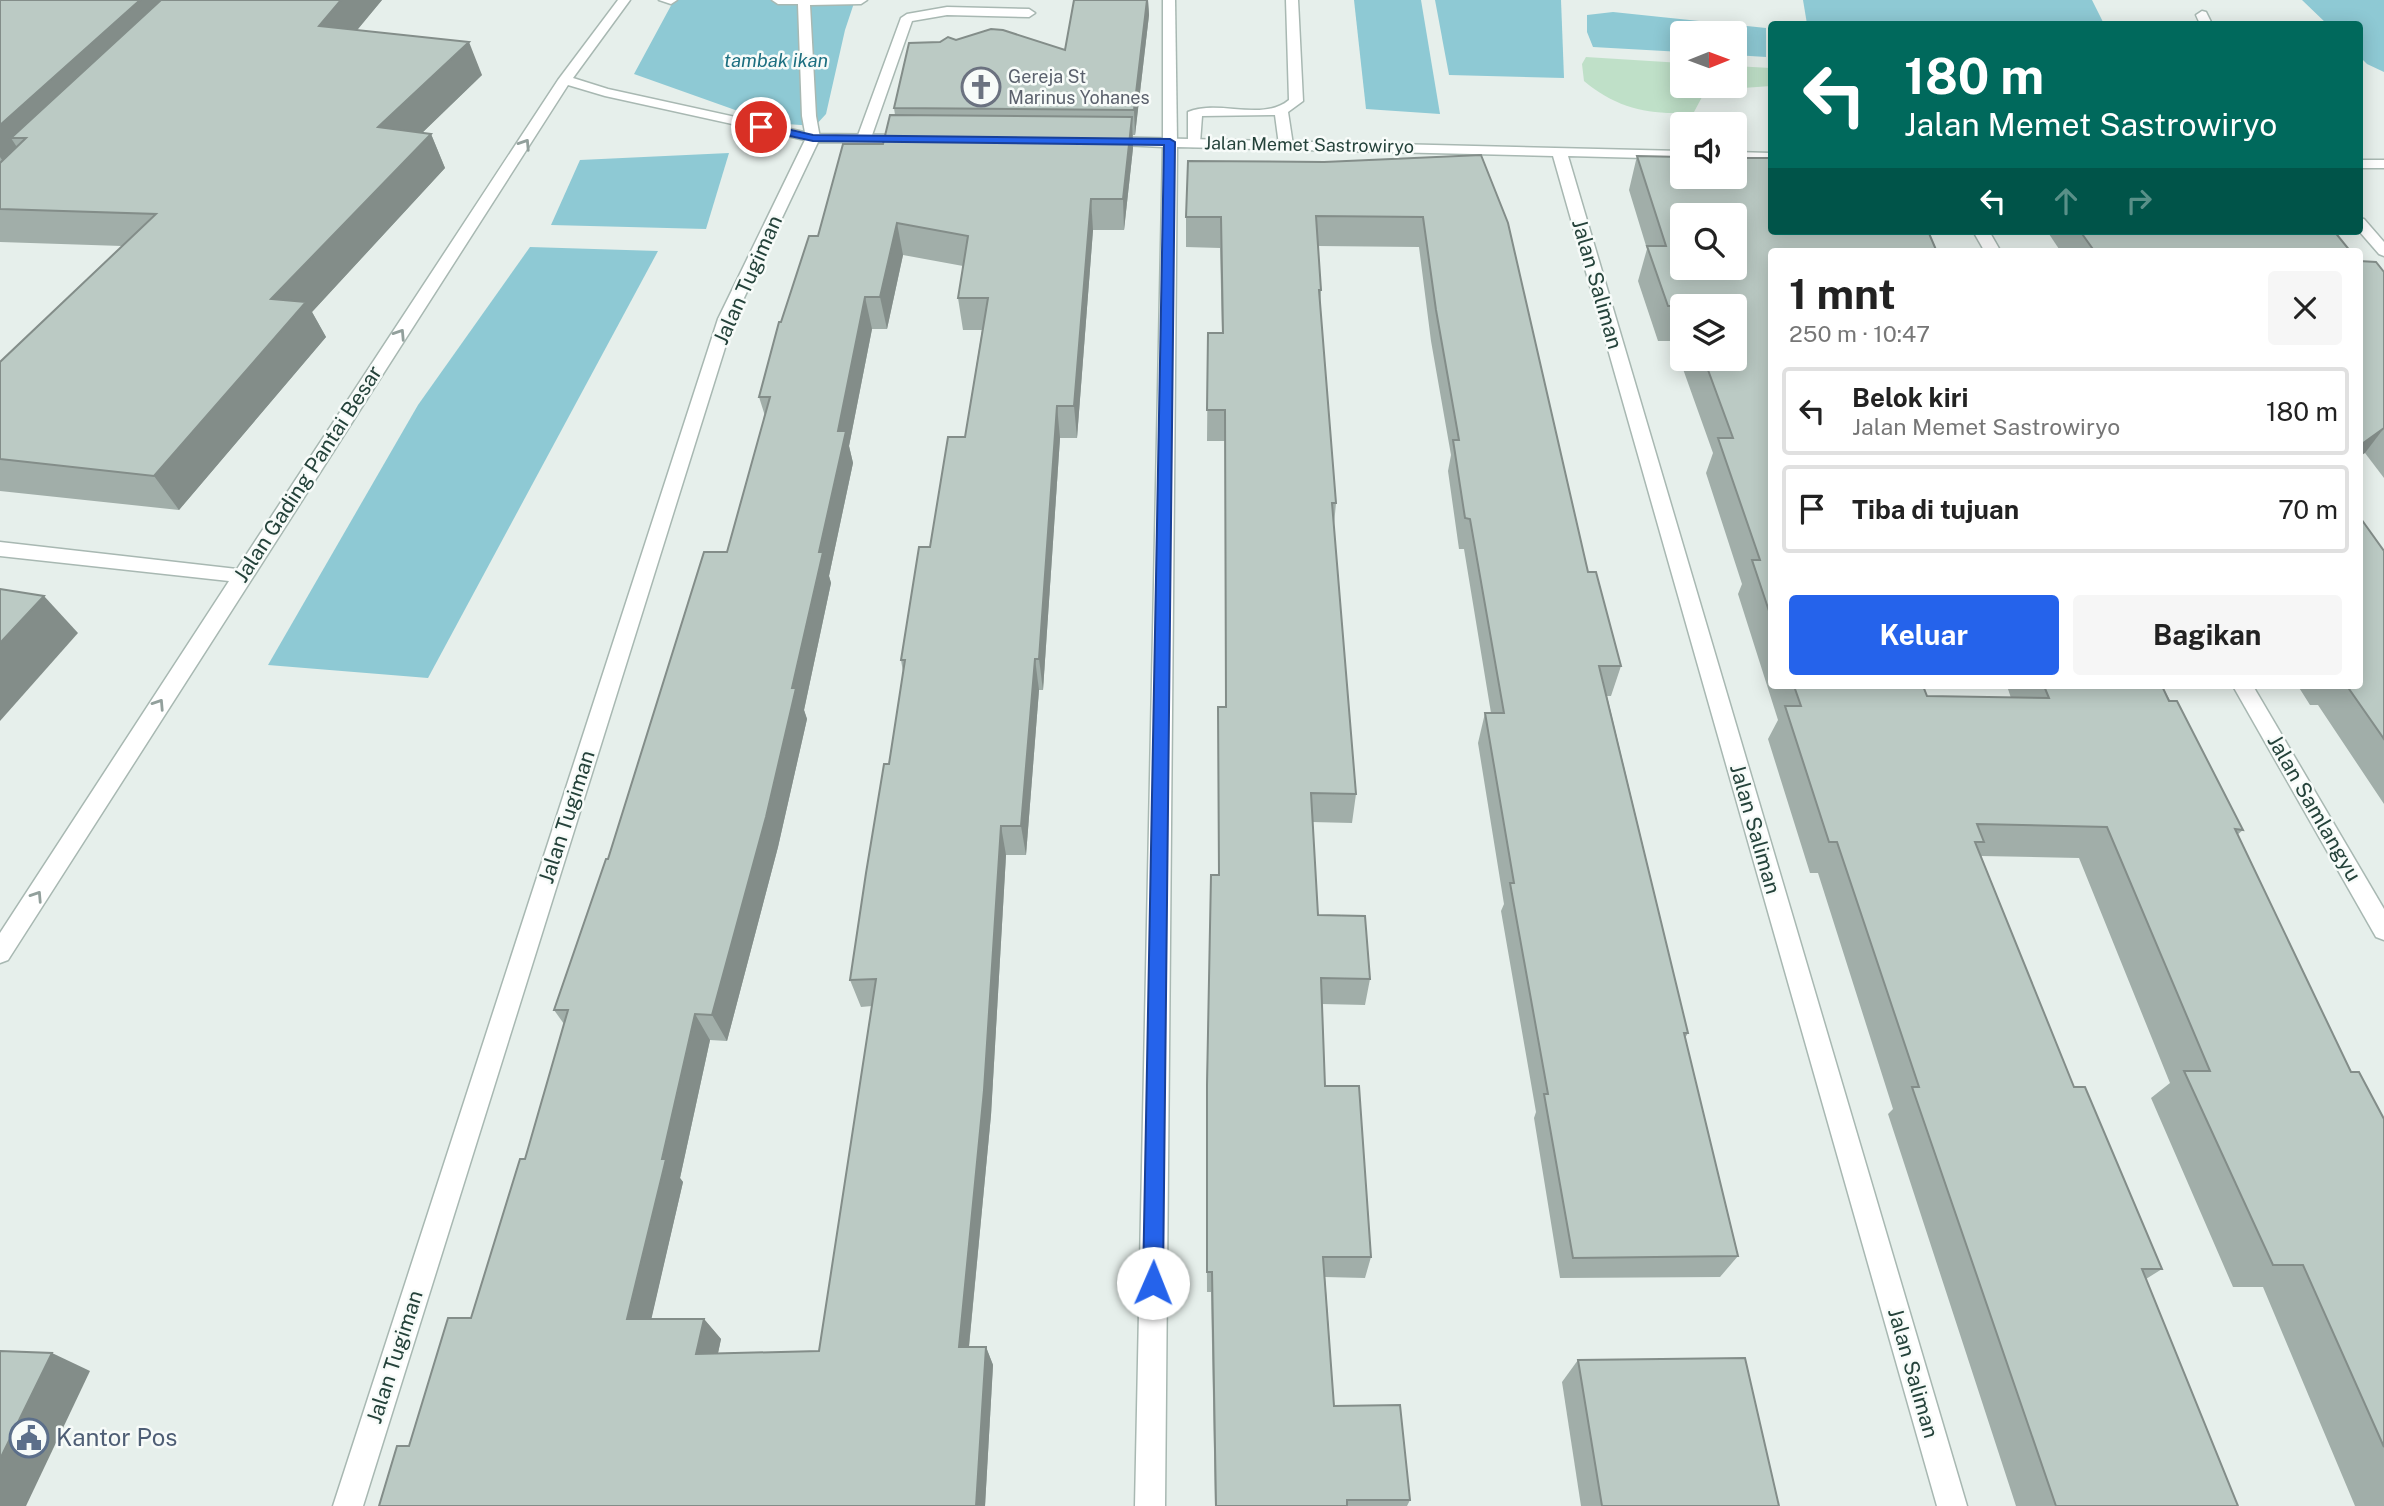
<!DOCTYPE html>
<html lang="id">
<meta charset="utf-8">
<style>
body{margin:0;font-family:"Public Sans",sans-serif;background:#f6f6f6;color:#222;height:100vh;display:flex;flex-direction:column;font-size:26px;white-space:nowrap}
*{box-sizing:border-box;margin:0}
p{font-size:23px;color:#767676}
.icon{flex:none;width:38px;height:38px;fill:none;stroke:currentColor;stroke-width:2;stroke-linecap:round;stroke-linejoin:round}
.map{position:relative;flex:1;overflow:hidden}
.panel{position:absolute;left:1768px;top:248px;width:595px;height:441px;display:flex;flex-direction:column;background:#fff;border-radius:7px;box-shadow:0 4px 18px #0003}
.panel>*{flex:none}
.top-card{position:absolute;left:1768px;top:21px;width:595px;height:214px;border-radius:7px;box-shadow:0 4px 18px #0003;background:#00695c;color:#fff;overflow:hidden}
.needle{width:46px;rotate:89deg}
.buttons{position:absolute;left:1670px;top:21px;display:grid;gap:14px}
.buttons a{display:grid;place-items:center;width:77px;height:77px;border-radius:7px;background:#fff;box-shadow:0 4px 18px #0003;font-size:35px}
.pin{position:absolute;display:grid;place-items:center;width:60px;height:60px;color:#fff;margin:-30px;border:4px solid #fff;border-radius:50%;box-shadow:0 2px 7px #0007}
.me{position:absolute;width:77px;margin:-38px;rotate:1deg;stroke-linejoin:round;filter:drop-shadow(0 0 5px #0008)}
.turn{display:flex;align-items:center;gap:24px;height:147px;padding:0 21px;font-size:32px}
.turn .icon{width:91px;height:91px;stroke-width:2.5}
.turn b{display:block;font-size:49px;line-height:60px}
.lanes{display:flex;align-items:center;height:66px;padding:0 21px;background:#0003;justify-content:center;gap:35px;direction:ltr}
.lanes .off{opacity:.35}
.round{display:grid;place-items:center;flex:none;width:74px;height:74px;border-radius:7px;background:#f6f6f6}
.headline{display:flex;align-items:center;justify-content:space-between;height:119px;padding:0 21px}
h1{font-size:42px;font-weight:700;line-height:52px}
.action{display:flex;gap:14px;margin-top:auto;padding:14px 21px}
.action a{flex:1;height:80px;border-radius:7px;background:#2563eb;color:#fff;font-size:28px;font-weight:700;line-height:80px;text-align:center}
.action a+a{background:#f6f6f6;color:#222}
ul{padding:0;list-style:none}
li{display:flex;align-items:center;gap:21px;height:88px;margin:0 14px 10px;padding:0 7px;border:4px solid #e0e0e0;border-radius:7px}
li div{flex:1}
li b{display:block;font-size:26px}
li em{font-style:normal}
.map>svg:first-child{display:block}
.green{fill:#bfe0c8}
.water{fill:#8ec9d4}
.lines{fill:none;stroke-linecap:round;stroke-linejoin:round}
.lane-casing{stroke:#a8b8b2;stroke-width:3}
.street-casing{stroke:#a8b8b2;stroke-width:3}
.lane{fill:#fff;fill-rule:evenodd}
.street{fill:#fff;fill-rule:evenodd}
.wall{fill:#a1aea9;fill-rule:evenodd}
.shaded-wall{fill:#838d89}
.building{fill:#bbcac4;stroke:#838d89;stroke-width:2;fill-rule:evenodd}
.oneway{stroke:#92a09c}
.route{fill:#2563eb;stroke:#184099;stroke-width:2}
.labels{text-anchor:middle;stroke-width:5;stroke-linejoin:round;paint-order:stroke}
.far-worship-label{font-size:18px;fill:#5b616d;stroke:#f7fbf9;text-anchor:start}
.far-street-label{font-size:18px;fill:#24423a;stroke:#f7fbf9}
.far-water-label{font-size:19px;font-style:italic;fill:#1c6f80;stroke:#f7fbf9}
.street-label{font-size:21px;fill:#24423a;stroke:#f7fbf9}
.near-service-label{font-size:24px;fill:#4e5e75;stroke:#f7fbf9;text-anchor:start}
</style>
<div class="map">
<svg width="2384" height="1506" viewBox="0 0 2384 1506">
<rect width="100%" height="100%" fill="#e6efeb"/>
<path class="green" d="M1586,57l96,6v23h52v-20l37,2v18l-28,2 -41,9 -8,15c-42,4 -77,-3 -110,-31l-2,-17z"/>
<g class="water">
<path d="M674,0h181l-10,30 -19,84 -11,12 -43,-3 -138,-49z"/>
<path d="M1354,0h67l19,114 -74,-5z"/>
<path d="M1435,0h126l3,78 -115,-3z"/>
<path d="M1803,0h289l12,24h-297z"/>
<path d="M2302,0h82v72l-17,-8 -8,-8v-32h-32z"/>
<path d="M1613,12l153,16v29l-32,-2v-22h-52v19l-89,-5 -6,-15v-17z"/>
<path d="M729,153l-23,76 -155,-4 29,-65z"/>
<path d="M530,247l128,4 -230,427 -160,-13 150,-260z"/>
</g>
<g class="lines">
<defs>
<g id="lane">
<path d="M659,0h18l-6,4z"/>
<path d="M772,0h95l-6,4 -51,1 6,111 4,22 -2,3 -5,1 -7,-4 -4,-22 -4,-112h-20z"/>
<path d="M1163,0h12l2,142 -7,4 -7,-4z"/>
<path d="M1286,0h12l5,101 -15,11 5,33 -7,4 -7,-4 -4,-30 -73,1 -2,27 -7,4 -5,-1v-34c30,-13 75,10 101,-12z"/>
<path d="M947,7l82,2 6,4 -6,4 -82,-2 -35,6 -41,117 -2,3h-10l-2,-3 44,-120 6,-4z"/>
<path d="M2202,11l4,1 6,12h-12l-4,-9z"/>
</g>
<g id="street">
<path d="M618,0h12l-57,78 35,11 205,45 100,1 7,4 -7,4 -95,-1 -84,177 -371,1187h-30l385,-1187 87,-179 -200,-44 -37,-11 -560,875 -8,3v-30l229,-352 -229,-25v-14l237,27 321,-489z"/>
<path d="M1107,137l575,14v8l-114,-3 399,1350h-30l-384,-1350 -376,-9 -12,1359h-30l28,-1359 -61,-3 -2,-3z"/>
<path d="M1734,152l37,1v8l-37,-1z"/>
<rect x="2359" y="160" width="25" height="8"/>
<path d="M2359,218l5,1 20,23v14l-5,-2 -20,-23z"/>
<path d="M1973,231h16l12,21h-16z"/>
<path d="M2233,686h20l131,223v31l-8,-3z"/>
</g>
</defs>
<use href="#lane" class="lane-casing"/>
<use href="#street" class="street-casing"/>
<use href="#lane" class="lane"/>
<use href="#street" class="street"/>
</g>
<g class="wall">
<path d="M0,0h382l-25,30 125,45 -60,58 9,1 14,34 -133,144 14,25 -147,173 -179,-19v-129l122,-116 -122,-4z"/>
<path d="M1074,0h74l1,15 -14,120h-2v13l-9,82h-31l-16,208h-17l-17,252h-4l-13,165h-20l-15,260 -22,232h17l7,18 -8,141h-606l92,-188 54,-159 39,-135 -10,-14 54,-151 119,-307 38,-136 -6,-19 22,-75 37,-86 65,-92 12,-29 -1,-7 62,-68 109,10zM903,255l60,11 -5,32 5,32h19l-17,107 -35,110 -29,113 2,12 -14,92 -39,216 11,27 11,-1 -53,345 -101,2 3,-14 -17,-20h-53l32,-137 -3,-4 30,-138 17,1 51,-194 29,-128 -3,-9 27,-127 -2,-7 24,-113 -4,-17 23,-117h15z"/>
<path d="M1481,155l107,417 33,94 -10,30h-4l81,337 -3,5 53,218 -18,21 -160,1 -26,-160 2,-6 -35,-201 3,-7 -26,-161 7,-30h6l-27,-164h-5l-11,-78 3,-16 -20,-114 -12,-94 -101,-1 3,44 -1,16 16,197 -2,22 22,269 -4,29 -40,-1 6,93 52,64 -5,26 -43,-1 3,82 46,171 -6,21 -40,-1 9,129 76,94 -3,6h-192l-4,-214h-4l-1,-183 5,-234h7v-168h7v-266h-18l1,-108h14l-2,-85 -34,-1v-30l138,-55z"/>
<path d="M1637,156l134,96v434h152l4,10 84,2 -4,-12h155l81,144 -6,5 114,237 33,47v387h-29l-92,-219h-30l-82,-189 19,-15 -91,-225 -98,-2 93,231 88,182 -16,10 92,227h-222l-128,-392 5,-5 -75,-236h-8l-42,-134 10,-19 -40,-126 4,-10 -36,-111 7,-20 -40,-112h-15l-20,-60 9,-32 -18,-59zM1682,306h52v53h-52z"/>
<path d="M2047,231h287l17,21h-290z"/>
<path d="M2384,272v206l-19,-25z"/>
<path d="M2384,551v253l-66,-99h-8l-12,-19h61z"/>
<path d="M1578,1360l201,146h-198l-19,-124z"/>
</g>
<g class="shaded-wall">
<path d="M140,0h52l-166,138h-15l13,20 -14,13 -10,-14v-32z"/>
<path d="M341,0h41l-48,58 -15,-32z"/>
<path d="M1147,0h1l1,15 -14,120 -1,-25z"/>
<path d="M469,42l13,33 -89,86 -15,-34z"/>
<path d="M1132,117l1,31 -9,82 -1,-31z"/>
<path d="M431,134l14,34 -133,144 14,25 -147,173 -25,-34 117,-177z"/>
<path d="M1091,199l2,31 -16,208 -3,-32z"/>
<path d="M897,223l6,32 -16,74 -7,-32z"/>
<path d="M865,297l7,32 -23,117 4,17 -24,113 2,7 -27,127 3,9 -29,128 -51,194 -15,-26 80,-327 27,-136 19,-121z"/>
<path d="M1057,406l3,32 -17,252 -4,-31z"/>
<path d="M2384,428l-19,25 -6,4v-11z"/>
<path d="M44,596l34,37 -78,88v-78z"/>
<path d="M1035,659l4,31 -13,165 -5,-29z"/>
<path d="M1001,826l5,29 -15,260 -24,251 -8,-19z"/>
<path d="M695,1014l15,26 -30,138 3,4 -36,156 -20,-19 35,-160z"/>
<path d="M704,1319l17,20 -7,33 -18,-18z"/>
<path d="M986,1347l7,18 -8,141h-9z"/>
<path d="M52,1353l38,18 -64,135h-26v-47z"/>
</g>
<g class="building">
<path d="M0,0h140l-140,125z"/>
<path d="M161,0h180l-22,26 150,16 -91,85 53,7 -160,165 35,3 -152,174 -154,-17v-97l156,-148 -156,-5v-46l26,-25h-15z"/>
<path d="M1074,0h73l-13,110 -240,-2 15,-65 31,-1 8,-5 8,3 35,-11 12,1 62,20z"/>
<path d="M890,115l242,2 -9,82h-32l-17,207h-17l-18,253h-4l-14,167h-20l-17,264 -25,257h27l-10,159h-597l18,-60h12l39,-128h23l49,-159h5l43,-149h-14l52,-151h2l96,-307h23l43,-155h-11l20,-75h2l28,-86h9l25,-92h40zM897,223l71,13 -10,62h30l-23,139h-17l-18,110h-11l-18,113h4l-16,104h-5l-18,109 -16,107 26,-1 -57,372 -123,3 8,-35h-77l39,-160h-4l33,-145 17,1 54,-198 30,-129h-4l31,-136h-4l27,-121h-8l27,-134h15z"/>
<path d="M1481,155l27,68 80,349h8l25,94h-22l89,367h-4l54,223 -165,2 -29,-164h4l-38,-211h4l-29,-170h19l-34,-194 -5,-1 -12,-78h6l-23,-130 -13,-93 -107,-1 5,74h-2l17,213h-4l24,291 -45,-1 7,122 47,1 5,63 -49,-1 4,108h34l12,171h-48l11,149 66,-1 10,95h-63v6h-131l-4,-234h-5v-187l4,-210h8l-1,-168h8l-1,-297h-18l1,-77h15l-2,-116h-35l2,-56 136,1z"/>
<path d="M1637,156l45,1v20h52v-19h37v73h157l9,21h-166v365l-19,-57h8l-42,-122h15l-29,-79h30v-53h-66l-21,-60h19zM1682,215h52v53h-52z"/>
<path d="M2080,231h254l17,21h-256z"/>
<path d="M2359,261l17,1 8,10v156l-25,18z"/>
<path d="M2359,516l25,35v188l-37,-53h12z"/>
<path d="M0,589l44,7 -44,47z"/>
<path d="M1794,686h129l4,10 122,2 -5,-12h118l7,15h8l66,129 -8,-1 116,243h8l25,47v328l-81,-182h-30l-89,-194h26l-103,-244 -130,-3 7,18h-9l99,245h11l77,182h-20l96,237h-182l-144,-419h7l-82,-245h-8l-44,-136h16z"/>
<path d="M0,1351l52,2 -52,106z"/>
<path d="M1745,1358l34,148h-177l-24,-146z"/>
</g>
<defs><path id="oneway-chevron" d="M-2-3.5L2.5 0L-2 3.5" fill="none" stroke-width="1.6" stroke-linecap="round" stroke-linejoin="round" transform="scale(1.75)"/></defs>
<g class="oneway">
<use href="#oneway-chevron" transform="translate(525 144) rotate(-57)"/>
<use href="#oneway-chevron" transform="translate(400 334) rotate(-57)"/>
<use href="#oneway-chevron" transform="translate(159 704) rotate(-57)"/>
<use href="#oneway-chevron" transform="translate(37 896) rotate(-57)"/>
</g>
<path class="route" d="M761,123l52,12 357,4 5,3 -12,1141 -3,8 -7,3 -7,-3 -3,-8 21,-1138 -351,-4 -56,-12 -2,-2z"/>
<defs>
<symbol id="church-ring" viewBox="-11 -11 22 22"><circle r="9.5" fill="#f7fbf9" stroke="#6b7280" stroke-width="1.5"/><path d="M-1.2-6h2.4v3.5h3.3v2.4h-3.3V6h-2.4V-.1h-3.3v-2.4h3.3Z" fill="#6b7280"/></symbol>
<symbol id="civic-ring" viewBox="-11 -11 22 22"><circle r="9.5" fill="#f7fbf9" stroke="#5c6f8a" stroke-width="1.5"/><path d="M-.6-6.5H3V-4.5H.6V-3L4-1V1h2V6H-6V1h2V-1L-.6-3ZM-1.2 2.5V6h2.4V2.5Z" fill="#5c6f8a"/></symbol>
</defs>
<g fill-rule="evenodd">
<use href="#church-ring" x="959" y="65" width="44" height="44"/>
<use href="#civic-ring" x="7" y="1416" width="44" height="44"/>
</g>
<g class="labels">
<g class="far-worship-label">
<text x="1008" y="83">Gereja St<tspan x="1008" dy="21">Marinus Yohanes</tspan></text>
</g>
<g class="far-street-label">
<text transform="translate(1309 145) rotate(1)" y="6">Jalan Memet Sastrowiryo</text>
</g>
<g class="far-water-label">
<text x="776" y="67">tambak ikan</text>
</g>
<g class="street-label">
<text transform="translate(748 280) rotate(-66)" y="7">Jalan Tugiman</text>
<text transform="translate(1597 284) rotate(74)" y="7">Jalan Saliman</text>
<text transform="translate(308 474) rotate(-57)" y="7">Jalan Gading Pantai Besar</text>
<text transform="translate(2314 808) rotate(60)" y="7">Jalan Samlangyu</text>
<text transform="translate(567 817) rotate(-72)" y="7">Jalan Tugiman</text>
<text transform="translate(1755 829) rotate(74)" y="7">Jalan Saliman</text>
<text transform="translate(395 1357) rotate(-72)" y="7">Jalan Tugiman</text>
<text transform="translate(1913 1373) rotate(74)" y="7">Jalan Saliman</text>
</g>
<g class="near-service-label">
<text x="56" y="1446">Kantor Pos</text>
</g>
</g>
</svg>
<div class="buttons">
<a><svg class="needle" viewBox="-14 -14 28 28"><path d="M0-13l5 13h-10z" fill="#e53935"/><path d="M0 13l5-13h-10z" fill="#767676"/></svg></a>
<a><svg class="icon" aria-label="sound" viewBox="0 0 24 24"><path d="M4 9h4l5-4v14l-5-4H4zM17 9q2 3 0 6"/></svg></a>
<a><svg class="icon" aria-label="search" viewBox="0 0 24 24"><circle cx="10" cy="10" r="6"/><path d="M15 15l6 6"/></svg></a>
<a><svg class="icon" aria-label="layers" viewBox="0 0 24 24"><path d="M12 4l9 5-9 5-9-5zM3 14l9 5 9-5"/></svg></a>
</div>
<div class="pin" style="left:761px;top:127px;background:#d93025"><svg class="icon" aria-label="arrive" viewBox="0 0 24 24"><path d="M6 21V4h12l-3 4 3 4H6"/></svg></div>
<svg class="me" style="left:1153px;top:1283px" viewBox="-20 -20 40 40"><circle r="19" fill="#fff"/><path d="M0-13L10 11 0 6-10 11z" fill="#2563eb"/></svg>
<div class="top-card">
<div class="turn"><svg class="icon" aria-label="left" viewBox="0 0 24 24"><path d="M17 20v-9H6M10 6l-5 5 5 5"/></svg><div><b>180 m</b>Jalan Memet Sastrowiryo</div></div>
<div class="lanes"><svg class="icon" aria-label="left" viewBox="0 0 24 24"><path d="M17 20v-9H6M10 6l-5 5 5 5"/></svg><svg class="icon off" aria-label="ahead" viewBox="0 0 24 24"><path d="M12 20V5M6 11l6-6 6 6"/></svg><svg class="icon off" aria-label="right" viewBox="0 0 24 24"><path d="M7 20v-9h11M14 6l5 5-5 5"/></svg></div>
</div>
<section class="panel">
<div class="headline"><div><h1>1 mnt</h1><p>250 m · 10:47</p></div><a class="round"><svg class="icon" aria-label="close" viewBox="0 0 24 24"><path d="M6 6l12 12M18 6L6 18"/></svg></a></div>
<ul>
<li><svg class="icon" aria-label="left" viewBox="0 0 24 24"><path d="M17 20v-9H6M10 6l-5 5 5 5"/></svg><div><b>Belok kiri</b><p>Jalan Memet Sastrowiryo</p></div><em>180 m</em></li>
<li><svg class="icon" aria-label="arrive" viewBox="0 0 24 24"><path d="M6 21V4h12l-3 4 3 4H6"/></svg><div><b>Tiba di tujuan</b></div><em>70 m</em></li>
</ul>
<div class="action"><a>Keluar</a><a>Bagikan</a></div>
</section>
</div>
